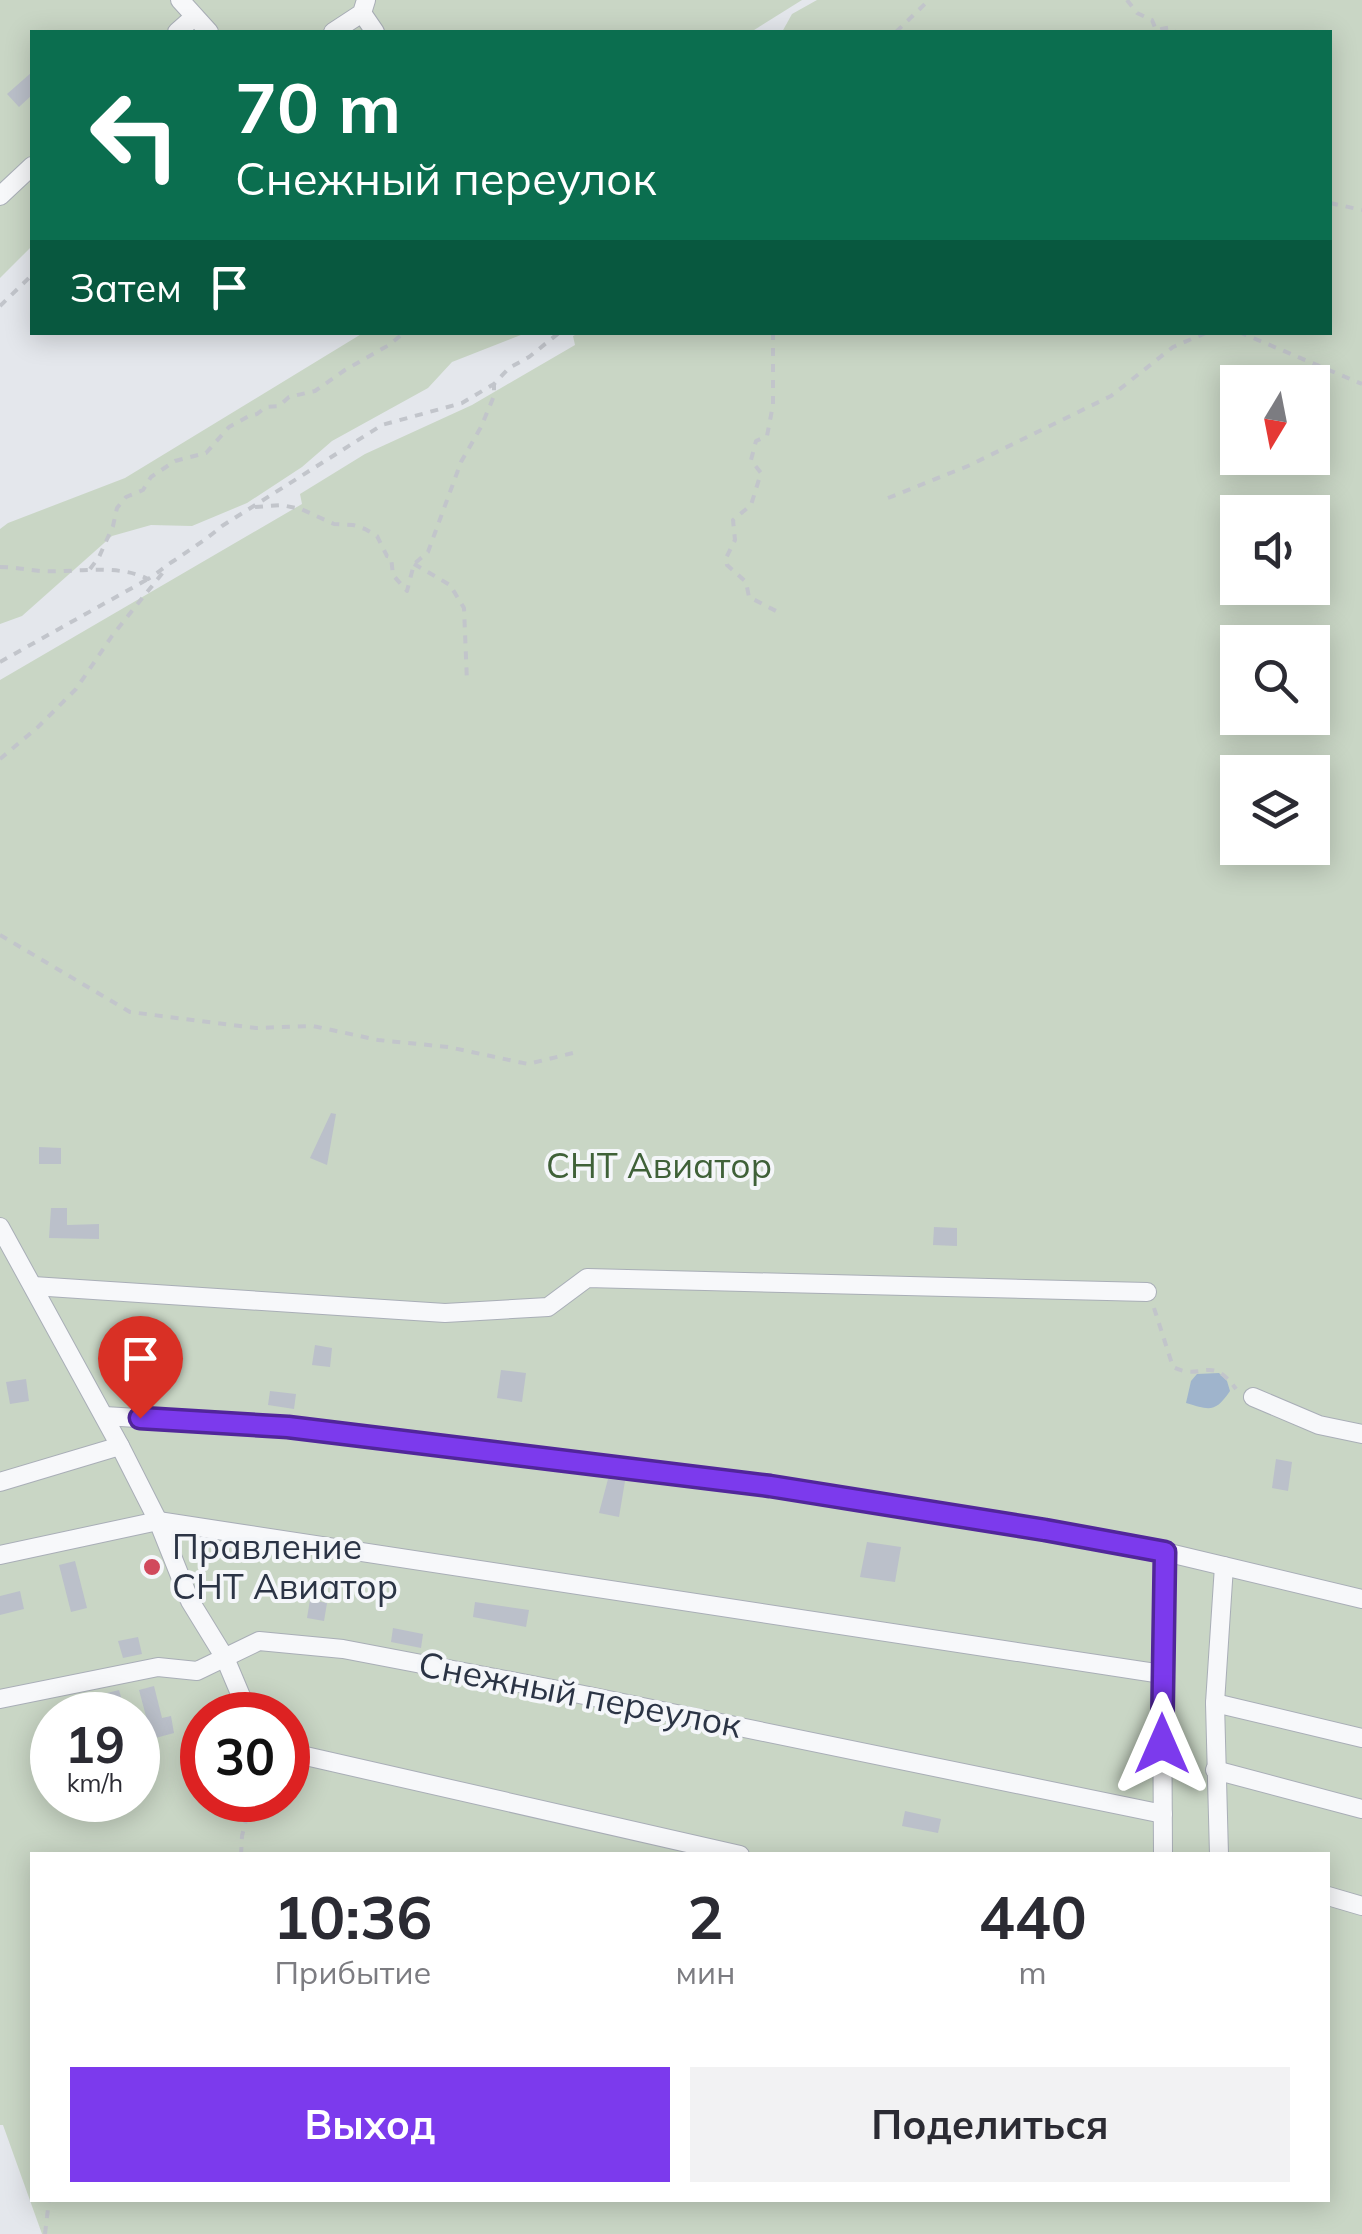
<!DOCTYPE html>
<html lang="ru">
<meta charset="utf-8">
<style>
body{margin:0;font-family:Mulish,sans-serif;background:#f2f2f3;color:#2b2b33;height:100vh;display:flex;flex-direction:column;font-size:38px;white-space:nowrap}
*{box-sizing:border-box;margin:0}
p{font-size:32px;color:#7c7c81}
.icon{flex:none;width:55px;height:55px;fill:none;stroke:currentColor;stroke-width:2;stroke-linecap:round;stroke-linejoin:round}
.map{position:relative;flex:1;overflow:hidden}
.details{position:absolute;left:30px;top:1852px;width:1300px;height:350px;display:flex;flex-direction:column;background:#fff;border-radius:0px;box-shadow:0 5px 25px #0003}
.details>*{flex:none}
.hud{position:absolute;left:30px;top:30px;width:1302px;height:305px;border-radius:0px;box-shadow:0 5px 25px #0003;background:#0b6e4f;color:#fff;overflow:hidden}
.needle{width:65px;rotate:190deg}
.tools{position:absolute;left:1220px;top:365px;display:grid;gap:20px}
.tools a{display:grid;place-items:center;width:110px;height:110px;border-radius:0px;background:#fff;box-shadow:0 5px 25px #0003;font-size:50px}
.speed{position:absolute;left:30px;top:1692px;display:flex;gap:20px;font-size:50px;font-weight:700;text-align:center}
.speed>*{display:grid;place-content:center;width:130px;height:130px;border-radius:50%;background:#fff;box-shadow:0 5px 25px #0003;line-height:1}
.speed small{font-size:25px;font-weight:400}
.speed .limit{border:15px solid #d22;background:#fff;color:#111}
.pin{position:absolute;display:grid;place-items:center;width:85px;height:85px;color:#fff;margin:-102px -42px;border-radius:50% 50% 50% 0;rotate:-45deg;box-shadow:0 0 10px #0007}
.pin .icon{rotate:45deg}
.me{position:absolute;width:110px;margin:-55px;rotate:0deg;stroke-linejoin:round;filter:drop-shadow(0 0 8px #0008)}
.turn{display:flex;align-items:center;gap:35px;height:210px;padding:0 40px;font-size:45px}
.turn .icon{width:130px;height:130px;stroke-width:2.5}
.turn b{display:block;font-size:70px;line-height:85px}
.then{display:flex;align-items:center;height:95px;padding:0 40px;background:#0003;gap:20px;font-size:38px}
.eta{display:flex;justify-content:space-evenly;align-items:center;height:170px;text-align:center}
.eta b{font-size:60px;font-weight:700;line-height:70px}
.button{display:flex;gap:20px;margin-top:auto;padding:20px 40px}
.button a{flex:1;height:115px;border-radius:0px;background:#7c3aed;color:#fff;font-size:40px;font-weight:700;line-height:115px;text-align:center}
.button a+a{background:#f2f2f3;color:#2b2b33}
.map>svg:first-child{display:block}
.green{fill:#c9d6c5;fill-rule:evenodd}
.water{fill:#9fb4cc}
.building{fill:#bbc0ca}
.lines{fill:none;stroke-linecap:round;stroke-linejoin:round}
.minor-casing{stroke:#a9aeb7;stroke-width:20}
.path{stroke:#c2c5cb;stroke-width:4;stroke-dasharray:8 8;stroke-linecap:butt}
.minor{stroke:#f7f8fa;stroke-width:18}
.route-casing{stroke:#51269a;stroke-width:25}
.route{stroke:#7c3aed;stroke-width:18}
.poi-dot{fill:#d1495b;stroke:#f4f6f9;stroke-width:4}
.labels{text-anchor:middle;stroke-width:8;stroke-linejoin:round;paint-order:stroke}
.park-label{font-size:35px;fill:#3f6138;stroke:#f4f6f9}
.poi-label{font-size:35px;fill:#2b3445;stroke:#f4f6f9;text-anchor:start}
.street-label{font-size:35px;fill:#2b3445;stroke:#f4f6f9}
</style>
<div class="map">
<svg width="1362" height="2234" viewBox="0 0 1362 2234">
<rect width="100%" height="100%" fill="#e4e7ec"/>
<g class="green">
<path d="M0,0h802l-51,32h-719v214l-32,32z"/>
<path d="M817,0h545v2234h-1320l-39,-109h-3v-1445l302,-176 -2,-10 65,-40 107,-49 103,-60 -2,-9 6,-3 751,-1v-300h-548l10,-18zM1238,382h74v76h-74zM1238,512h74v76h-74zM1238,642h74v76h-74zM1238,772h74v76h-74zM52,1715h86v85h-86zM202,1715h86v85h-86zM32,1855h1296v345h-1296z"/>
<path d="M363,333h163l-74,29 -24,26 -96,53 -30,26 -55,36 -55,23 -41,-1 -39,11 -90,80 -22,8v-95l8,-6 117,-45z"/>
</g>
<path class="water" d="M1219,1373l8,8 3,10c-15,22 -20,19 -44,12l5,-22 6,-7z"/>
<g class="building">
<path d="M32,72v23l-13,12 -12,-13z"/>
<path d="M331,1113l5,1 -9,51 -17,-7z"/>
<path d="M39,1147l22,1v16h-22z"/>
<path d="M51,1208h16v17l32,-1v15l-50,-1z"/>
<path d="M934,1227l23,1v18l-24,-1z"/>
<path d="M315,1345l17,3 -2,19 -18,-2z"/>
<path d="M501,1370l25,3 -4,29 -25,-4z"/>
<path d="M26,1379l3,22 -19,3 -4,-22z"/>
<path d="M270,1391l26,3 -2,15 -26,-4z"/>
<path d="M1276,1459l16,3 -4,29 -16,-3z"/>
<path d="M608,1479l17,2 -6,36 -20,-4z"/>
<path d="M867,1542l34,5 -6,35 -35,-5z"/>
<path d="M75,1561l12,47 -16,4 -12,-47z"/>
<path d="M20,1591l4,18 -24,6v-19z"/>
<path d="M310,1600l17,3 -3,18 -17,-3z"/>
<path d="M475,1602l54,8 -3,17 -53,-10z"/>
<path d="M393,1628l30,6 -2,14 -30,-6z"/>
<path d="M138,1637l4,17 -19,4 -5,-17z"/>
<path d="M154,1686l8,32 9,-2 3,17 -22,6 -13,-49z"/>
<path d="M119,1690l4,14 -36,9v-15z"/>
<path d="M905,1811l36,8 -3,14 -36,-7z"/>
</g>
<g class="lines">
<defs>
<g id="minor">
<path d="M180,0l29,32"/>
<path d="M362,13l13,19"/>
<path d="M177,32l17,-15"/>
<path d="M333,32l29,-19 4,-13"/>
<path d="M0,196l32,-30"/>
<path d="M0,1227l120,219 38,75 32,80 35,57 24,57"/>
<path d="M33,1286l412,27 103,-6 39,-29 560,14"/>
<path d="M1253,1397l66,28 43,9"/>
<path d="M104,1416l183,11 483,59 275,44 120,22 197,47"/>
<path d="M0,1482l120,-36"/>
<path d="M0,1555l158,-34 1004,153"/>
<path d="M0,1699l158,-32 39,4 62,-30 84,8 236,45 584,120"/>
<path d="M1215,1703l147,35"/>
<path d="M288,1752l452,103"/>
<path d="M1215,1770l147,39"/>
<path d="M1163,1855l-1,-181 3,-122"/>
<path d="M1219,1855l-4,-152 9,-137"/>
<path d="M1328,1896l34,10"/>
</g>
</defs>
<use href="#minor" class="minor-casing"/>
<g class="path">
<path d="M1127,0l10,13 15,7 4,10 16,-3 3,5"/>
<path d="M896,32l33,-32"/>
<path d="M1330,203l32,7"/>
<path d="M0,306l32,-31"/>
<path d="M773,332v73l-6,31 -11,5 -5,19 10,13 -10,32 -18,15 2,20 -9,18 1,7 19,17 3,15 31,16"/>
<path d="M1239,332l123,52"/>
<path d="M888,498l80,-32 143,-70 62,-49 35,-15"/>
<path d="M255,507l26,-2 20,4 33,15 19,1 12,4 12,7 10,20 4,1 2,18 14,16 7,-27 14,-12 33,-90 20,-35 13,-31v-12"/>
<path d="M414,564l36,21 14,23 3,74"/>
<path d="M0,567c14,0 27,3 41,4 35,2 75,-8 107,8 10,-6 17,-13 27,-19 16,-11 32,-21 47,-34l160,-101 80,-22 32,-19 15,-16 20,-11 31,-25"/>
<path d="M90,569l9,-12 14,-31 4,-18 9,-11 17,-7 8,-13 24,-16 31,-8 23,-26 20,-11 8,-2 9,-7 13,-1 10,-9 26,-6 30,-21 44,-25 16,-13"/>
<path d="M0,662l148,-83"/>
<path d="M0,759l38,-32 38,-38 36,-53 52,-65"/>
<path d="M0,935l130,77 126,16 57,-2 65,14 70,7 80,17 45,-11"/>
<path d="M1154,1308l19,59c30,15 37,-14 63,22"/>
<path d="M241,1855l1,-19 9,-36"/>
<path d="M45,2234l4,-34"/>
</g>
<use href="#minor" class="minor"/>
</g>
<g class="lines">
<defs>
<path id="route" d="M140,1418l148,9 482,59 275,44 120,22 -3,192"/>
</defs>
<use href="#route" class="route-casing"/>
<use href="#route" class="route"/>
</g>
<circle class="poi-dot" cx="152" cy="1567" r="10"/>
<g class="labels">
<g class="park-label">
<text x="659" y="1178">СНТ Авиатор</text>
</g>
<g class="poi-label">
<text x="172" y="1559">Правление<tspan x="172" dy="40">СНТ Авиатор</tspan></text>
</g>
<g class="street-label">
<text transform="translate(580 1695) rotate(11)" y="12">Снежный переулок</text>
</g>
</g>
</svg>
<div class="tools">
<a><svg class="needle" viewBox="-14 -14 28 28"><path d="M0-13l5 13h-10z" fill="#e53935"/><path d="M0 13l5-13h-10z" fill="#7c7c81"/></svg></a>
<a><svg class="icon" aria-label="sound" viewBox="0 0 24 24"><path d="M4 9h4l5-4v14l-5-4H4zM17 9q2 3 0 6"/></svg></a>
<a><svg class="icon" aria-label="search" viewBox="0 0 24 24"><circle cx="10" cy="10" r="6"/><path d="M15 15l6 6"/></svg></a>
<a><svg class="icon" aria-label="layers" viewBox="0 0 24 24"><path d="M12 4l9 5-9 5-9-5zM3 14l9 5 9-5"/></svg></a>
</div>
<div class="speed"><div>19<small>km/h</small></div><div class="limit">30</div></div>
<div class="pin" style="left:140px;top:1418px;background:#d93025"><svg class="icon" aria-label="arrive" viewBox="0 0 24 24"><path d="M6 21V4h12l-3 4 3 4H6"/></svg></div>
<svg class="me" style="left:1162px;top:1744px" viewBox="-20 -20 40 40"><path d="M0-17L14 15 0 8-14 15z" fill="#7c3aed" stroke="#fff" stroke-width="4"/></svg>
<div class="hud">
<div class="turn"><svg class="icon" aria-label="left" viewBox="0 0 24 24"><path d="M17 20v-9H6M10 6l-5 5 5 5"/></svg><div><b>70 m</b>Снежный переулок</div></div>
<div class="then">Затем<svg class="icon" aria-label="arrive" viewBox="0 0 24 24"><path d="M6 21V4h12l-3 4 3 4H6"/></svg></div>
</div>
<section class="details">
<div class="eta">
<div><b>10:36</b><p>Прибытие</p></div>
<div><b>2</b><p>мин</p></div>
<div><b>440</b><p>m</p></div>
</div>
<div class="button"><a>Выход</a><a>Поделиться</a></div>
</section>
</div>
